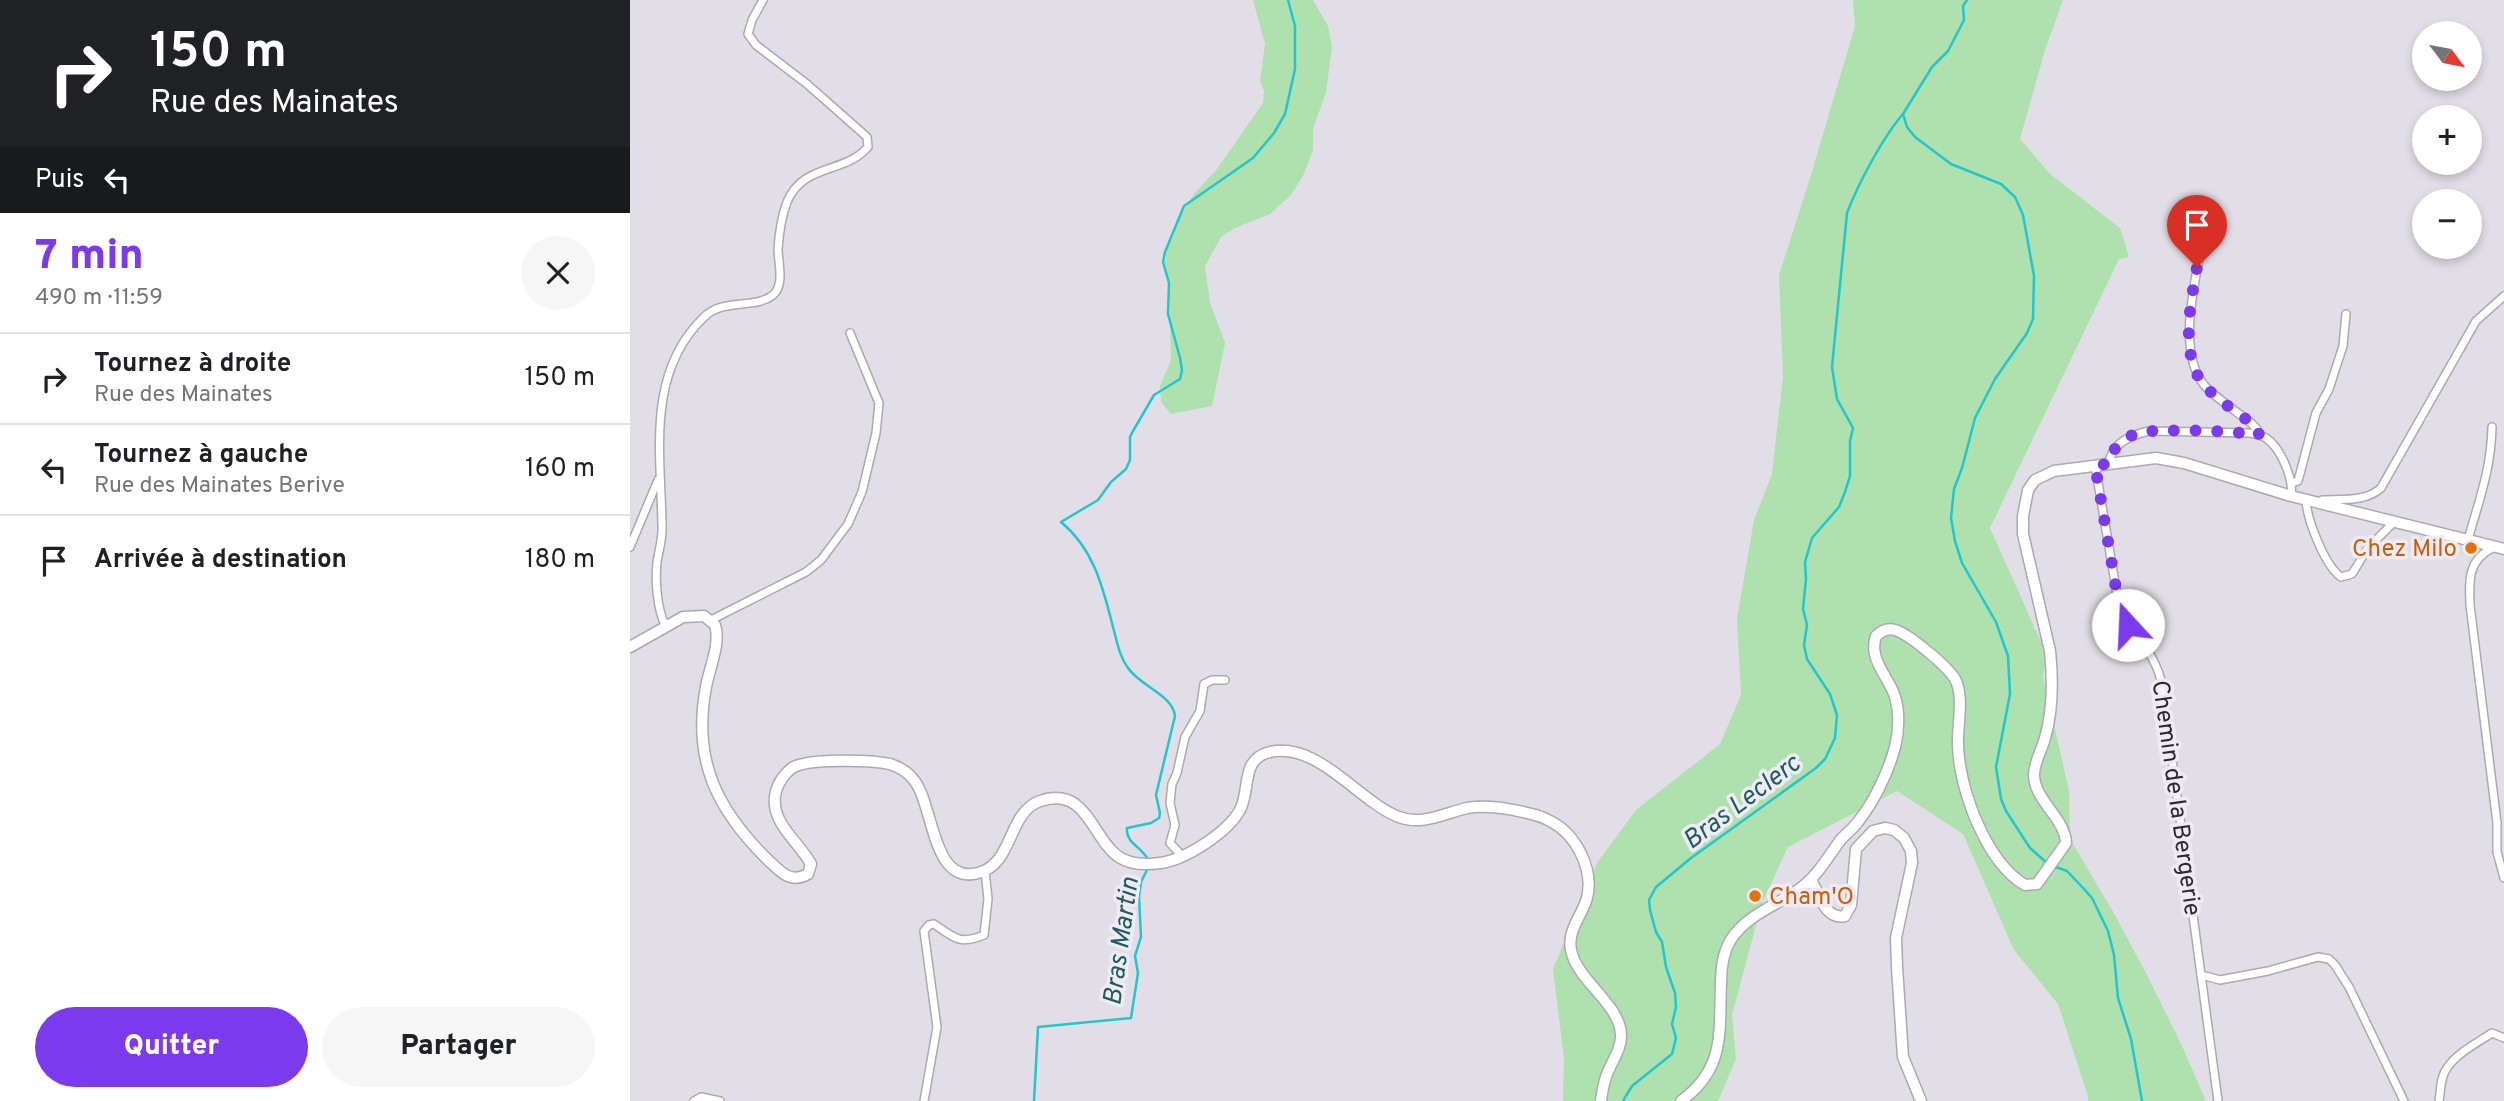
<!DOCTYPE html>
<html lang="fr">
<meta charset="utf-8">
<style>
body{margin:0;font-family:Overpass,sans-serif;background:#f6f6f6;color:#202124;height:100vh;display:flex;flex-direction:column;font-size:26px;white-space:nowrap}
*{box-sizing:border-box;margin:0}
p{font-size:23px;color:#757577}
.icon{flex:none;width:38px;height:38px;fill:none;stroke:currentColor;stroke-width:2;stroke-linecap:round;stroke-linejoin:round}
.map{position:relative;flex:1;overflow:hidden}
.panel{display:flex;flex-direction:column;background:#fff;width:630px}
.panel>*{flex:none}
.guide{background:#202124;color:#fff;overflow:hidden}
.needle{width:46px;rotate:122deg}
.fabs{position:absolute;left:1782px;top:21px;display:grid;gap:14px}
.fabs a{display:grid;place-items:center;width:70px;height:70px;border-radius:50%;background:#fff;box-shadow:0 4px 10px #0003;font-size:35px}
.pin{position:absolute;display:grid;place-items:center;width:60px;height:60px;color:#fff;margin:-72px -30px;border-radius:50% 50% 50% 0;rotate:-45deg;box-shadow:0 0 7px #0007}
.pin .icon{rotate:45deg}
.me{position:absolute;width:77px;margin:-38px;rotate:340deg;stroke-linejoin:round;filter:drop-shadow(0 0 5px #0008)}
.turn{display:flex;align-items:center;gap:24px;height:147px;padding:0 35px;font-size:32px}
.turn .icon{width:91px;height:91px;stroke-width:2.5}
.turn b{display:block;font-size:49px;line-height:60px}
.then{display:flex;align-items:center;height:66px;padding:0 35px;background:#0003;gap:14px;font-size:26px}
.round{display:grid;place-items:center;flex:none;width:74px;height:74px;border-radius:37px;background:#f6f6f6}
.summary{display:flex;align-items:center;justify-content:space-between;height:119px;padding:0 35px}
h1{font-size:42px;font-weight:800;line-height:52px;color:#7c3aed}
.button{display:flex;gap:14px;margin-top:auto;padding:14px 35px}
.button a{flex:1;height:80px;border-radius:42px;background:#7c3aed;color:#fff;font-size:28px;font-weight:800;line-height:80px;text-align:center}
.button a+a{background:#f6f6f6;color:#202124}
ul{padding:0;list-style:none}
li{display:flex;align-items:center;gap:21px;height:91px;padding:0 35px;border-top:2px solid #e0e0e0}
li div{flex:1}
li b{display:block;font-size:26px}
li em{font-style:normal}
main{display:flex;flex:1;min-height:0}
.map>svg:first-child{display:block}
.green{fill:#aee1ad}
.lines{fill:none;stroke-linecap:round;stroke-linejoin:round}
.stream{stroke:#20c7cf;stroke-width:2.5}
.street-casing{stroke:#aca9b1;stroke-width:10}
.secondary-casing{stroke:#aca9b1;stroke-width:13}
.street{stroke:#fff;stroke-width:7}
.secondary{stroke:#fff;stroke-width:10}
.route{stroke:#7c3aed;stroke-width:12;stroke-dasharray:0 21.6}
.food-dot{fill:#e8710a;stroke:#efebf4;stroke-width:2.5}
.labels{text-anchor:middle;stroke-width:7;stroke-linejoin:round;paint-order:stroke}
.food-label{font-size:24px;fill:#c56008;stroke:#efebf4;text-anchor:end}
.street-label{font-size:24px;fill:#2c2a2e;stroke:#efebf4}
.water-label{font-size:26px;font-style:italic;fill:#1f5c5f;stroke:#efebf4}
</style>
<main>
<section class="panel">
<div class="guide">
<div class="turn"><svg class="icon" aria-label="right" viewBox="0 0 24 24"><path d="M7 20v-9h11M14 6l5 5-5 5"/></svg><div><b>150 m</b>Rue des Mainates</div></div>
<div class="then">Puis<svg class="icon" aria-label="left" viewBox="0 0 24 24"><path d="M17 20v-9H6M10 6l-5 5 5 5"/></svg></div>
</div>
<div class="summary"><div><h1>7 min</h1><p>490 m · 11:59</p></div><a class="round"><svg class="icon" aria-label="close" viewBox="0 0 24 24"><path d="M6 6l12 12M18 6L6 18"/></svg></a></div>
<ul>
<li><svg class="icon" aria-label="right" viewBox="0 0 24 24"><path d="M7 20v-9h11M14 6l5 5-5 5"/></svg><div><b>Tournez à droite</b><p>Rue des Mainates</p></div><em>150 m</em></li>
<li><svg class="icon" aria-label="left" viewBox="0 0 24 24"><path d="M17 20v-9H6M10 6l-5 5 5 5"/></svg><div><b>Tournez à gauche</b><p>Rue des Mainates Berive</p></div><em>160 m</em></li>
<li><svg class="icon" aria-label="arrive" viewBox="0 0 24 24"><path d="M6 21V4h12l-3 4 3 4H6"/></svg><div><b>Arrivée à destination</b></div><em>180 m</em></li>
</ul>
<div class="button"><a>Quitter</a><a>Partager</a></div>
</section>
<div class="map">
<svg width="1874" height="1101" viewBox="0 0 1874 1101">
<rect width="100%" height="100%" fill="#e2dee7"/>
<g class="green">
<path d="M623,0h60l15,26 4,21 -6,45 -13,37v21l-9,24 -13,21 -21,19 -35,14 -14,9 -16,29 5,37 15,40 -13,63 -41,8 -10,-12 -1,-16 11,-26 -2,-78 -4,-19 2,-15 7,-12 3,-14 17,-28 23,-25 46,-66 1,-12 -4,-10 5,-37z"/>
<path d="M1223,0h210l-18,50 -25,89 30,35 70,54 9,29 -10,2 -129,269 52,116h7l-6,32 26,115 1,48 45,76 33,62 34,69 24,55h-118v-5l-30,-92 -44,-54 -51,-116 -66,-43 -109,56 -26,56 -30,112 4,44 -18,42h-155l1,-42 -11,-90 44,-106 39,-53 84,-66 21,-49 -4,-76 17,-99 18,-46 11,-98 -4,-101 32,-100 44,-149z"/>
</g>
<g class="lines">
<g class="stream">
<path d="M1337,0l-4,6 1,14 -16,31 -16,16 -29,47 4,13 8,10 36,27 50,20 14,13 8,18 11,61 -1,43 -6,14 -32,46 -20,39 -13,50 -8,21 -3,29 4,23 7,22 34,59 12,34 2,38 -14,73 5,32 5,12 24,37 17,15"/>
<path d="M519,862c-4,-14 -24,-18 -22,-34l24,-5 8,-5 1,-5 -4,-18 19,-79c-2,-21 -35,-30 -47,-48 -9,-12 -11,-27 -15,-41 -10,-39 -19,-78 -52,-105l37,-22 13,-18 15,-13 4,-9v-23l3,-6 21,-36 26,-16 2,-9 -2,-12 -12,-44 1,-31 -6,-21 2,-10 19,-46 69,-48 21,-25 11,-19 10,-45v-43l-7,-26"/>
<path d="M1423,866l14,5 17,18 8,9 16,33 6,24 4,43 13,41 11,62"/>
<path d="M404,1101l4,-74 93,-9 7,-45 -3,-17 6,-19 -2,-41 2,-14 7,-14"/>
<path d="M993,1101l9,-15 40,-32 4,-16 -4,-14 4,-17 -1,-14 -9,-26 -4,-25 -6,-10 -6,-22 -1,-10 7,-13 35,-29 125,-90 9,-9 10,-21 2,-23 -7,-21 -23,-35 -3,-14 3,-20 -4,-16 3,-30 -1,-17 7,-24 27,-31 6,-15 5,-16v-35l3,-13 -16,-29 -5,-32 15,-154c11,-29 36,-76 56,-99"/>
</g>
<defs>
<g id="street">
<path d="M1571,249c-7,37 -24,105 4,137 12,13 31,25 46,37l6,6 2,6"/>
<path d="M1479,464c2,-21 22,-29 40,-33l101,2c6,1 11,2 16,5 15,10 28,42 25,58"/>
<path d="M1465,465l24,141c14,29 37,47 43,79l56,416"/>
<path d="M1662,483l6,-2 18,-68 13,-24 14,-43 3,-32"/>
<path d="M1676,500c1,20 19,66 35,77l11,-3 16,-26 26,-26"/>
<path d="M1689,504l3,-4c20,-1 44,2 59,-12l95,-167 28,-25"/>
<path d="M1838,540c11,-40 23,-70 24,-113"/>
<path d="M0,547l28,-67"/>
<path d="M1864,547c-26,13 -25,31 -24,58l27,218v29l7,26"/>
<path d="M81,620l95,-48 15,-12 27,-36 14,-32 14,-59 3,-30 -29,-70"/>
<path d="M35,625c-8,-17 -10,-44 -8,-63 2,-12 6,-25 5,-37 -1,-72 -16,-151 41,-207 20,-21 51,-8 70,-23 12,-10 5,-33 5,-46 1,-14 4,-34 9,-47 16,-39 58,-28 81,-55l-1,-10 -60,-53 -51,-39 -8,-11 4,-14 11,-20"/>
<path d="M553,857l-13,-14 5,-18 -5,-22 2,-19 5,-11 8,-36 15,-26 4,-27 8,-4h13"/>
<path d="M1571,975l19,5 48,-9 50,-14 11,2 6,6 14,22 55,114"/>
<path d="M64,1101l7,-4 19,4"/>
<path d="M294,1101l13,-74 -13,-96 5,-6 5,-1c20,14 26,21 50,11l4,-36 -3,-28"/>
<path d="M1809,1101c2,-11 1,-24 8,-33 9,-14 31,-26 45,-35l12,5"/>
</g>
<g id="secondary">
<path d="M0,647l53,-30 21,-1 11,9c6,18 -6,44 -9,62 -14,73 11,123 62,173 13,12 22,24 40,14l3,-10c-13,-24 -43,-42 -35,-73 2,-8 9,-18 16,-23 15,-10 80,-8 98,-4 9,3 17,7 23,15 21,23 18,107 65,94 36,-9 29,-60 62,-72 47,-16 52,38 79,56 12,8 27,8 41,6 25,-3 67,-30 80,-53 11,-21 0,-51 30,-58 48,-11 89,50 129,65 23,9 46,-4 68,-9 18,-3 38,0 56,4 9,2 19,4 27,9 26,13 44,48 37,77 -5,18 -20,32 -16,52 6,31 48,53 50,84 1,14 -9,27 -14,40 -3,8 -5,18 -6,27"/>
<path d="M1181,880c9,14 13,40 34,36l6,-11 5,-56 17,-18 12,-3 9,2 10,8 7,13 1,12 -16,75 1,29 6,90 18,44"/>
<path d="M1051,1101c45,-33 38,-69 40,-119 0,-14 2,-29 9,-41 15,-25 45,-35 68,-51 18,-12 28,-30 41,-48 5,-7 13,-12 18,-19 17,-21 31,-50 38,-76 4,-16 5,-37 -1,-53 -7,-19 -26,-36 -18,-58 5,-5 11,-8 19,-6 14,4 55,38 61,51 8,18 1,45 2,64 1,44 28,117 67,140l12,-1 29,-41c-1,-25 -32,-43 -32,-68 0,-13 8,-25 11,-37 8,-28 8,-58 5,-87l-27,-117v-18l5,-26 7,-10 19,-9 102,-13 28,5 107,33 213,53"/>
</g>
</defs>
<use href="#street" class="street-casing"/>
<use href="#secondary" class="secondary-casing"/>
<use href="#street" class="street"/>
<use href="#secondary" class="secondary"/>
</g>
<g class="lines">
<path class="route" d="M1498,625l-9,-19 -24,-141 14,-1c1,-15 15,-26 28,-31 17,-5 103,-2 122,2l-1,-6 -7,-6c-15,-12 -35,-24 -47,-38 -25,-30 -13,-84 -7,-118"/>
</g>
<g class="food-dot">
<circle cx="1841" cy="548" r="7"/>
<circle cx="1125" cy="896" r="7"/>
</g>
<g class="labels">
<g class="food-label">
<text x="1827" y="556">Chez Milo</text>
<text x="1139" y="904" text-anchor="start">Cham'O</text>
</g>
<g class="street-label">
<text transform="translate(1547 798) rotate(82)" y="8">Chemin de la Bergerie</text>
</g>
<g class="water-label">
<text transform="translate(1111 801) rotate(-37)" y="9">Bras Leclerc</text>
<text transform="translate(490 941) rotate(-82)" y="9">Bras Martin</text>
</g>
</g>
</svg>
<div class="fabs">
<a><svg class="needle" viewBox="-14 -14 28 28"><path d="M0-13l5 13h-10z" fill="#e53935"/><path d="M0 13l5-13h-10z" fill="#757577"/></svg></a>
<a>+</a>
<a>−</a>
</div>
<div class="pin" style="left:1567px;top:267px;background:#d93025"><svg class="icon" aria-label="arrive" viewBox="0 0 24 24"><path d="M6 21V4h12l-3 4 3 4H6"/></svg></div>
<svg class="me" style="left:1498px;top:625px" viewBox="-20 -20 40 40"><circle r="19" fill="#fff"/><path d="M0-13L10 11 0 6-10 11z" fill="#7c3aed"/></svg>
</div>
</main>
